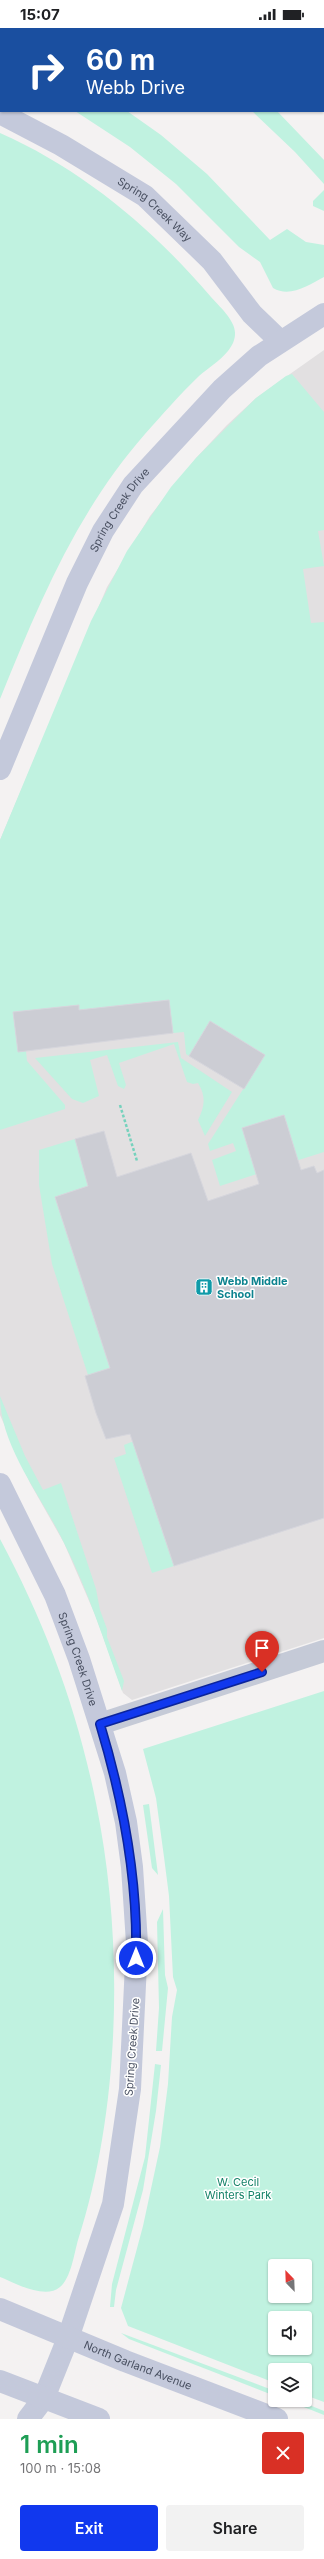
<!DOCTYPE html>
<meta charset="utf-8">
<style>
body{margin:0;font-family:Inter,sans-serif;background:#f2f2f2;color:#202124;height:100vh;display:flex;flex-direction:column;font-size:15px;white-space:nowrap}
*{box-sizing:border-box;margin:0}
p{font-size:13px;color:#757577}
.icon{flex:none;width:22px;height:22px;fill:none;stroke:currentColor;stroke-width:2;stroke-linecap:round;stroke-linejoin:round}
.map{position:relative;height:2391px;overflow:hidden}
.drawer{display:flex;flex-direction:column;background:#fff;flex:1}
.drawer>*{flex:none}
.guide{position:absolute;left:0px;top:0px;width:324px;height:84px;box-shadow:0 1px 3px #0004;background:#1a4fa0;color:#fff;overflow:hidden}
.needle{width:26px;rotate:337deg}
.controls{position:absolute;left:268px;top:2231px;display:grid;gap:8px}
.controls a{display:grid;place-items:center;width:44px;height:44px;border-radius:4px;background:#fff;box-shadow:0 1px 3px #0004;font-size:20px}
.pin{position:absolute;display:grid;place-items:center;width:34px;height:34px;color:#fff;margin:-41px -17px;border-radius:50% 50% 50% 0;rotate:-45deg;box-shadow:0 0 4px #0007}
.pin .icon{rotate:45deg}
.me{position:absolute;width:44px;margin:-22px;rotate:0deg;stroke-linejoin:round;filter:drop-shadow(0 0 3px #0008)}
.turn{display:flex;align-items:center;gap:14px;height:84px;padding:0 20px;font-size:18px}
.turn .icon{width:52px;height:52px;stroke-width:2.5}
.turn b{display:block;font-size:28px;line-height:34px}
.round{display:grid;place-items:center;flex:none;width:42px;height:42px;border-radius:4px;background:#f2f2f2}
.summary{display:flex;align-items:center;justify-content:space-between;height:68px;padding:0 20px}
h1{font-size:24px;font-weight:600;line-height:30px;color:#1e9e55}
.cta{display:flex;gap:8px;margin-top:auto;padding:8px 20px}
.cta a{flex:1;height:46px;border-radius:4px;background:#1138ee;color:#fff;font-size:16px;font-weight:600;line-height:46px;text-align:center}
.cta a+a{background:#f2f2f2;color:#202124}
.status{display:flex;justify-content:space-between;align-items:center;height:28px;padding:0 20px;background:#fff;direction:ltr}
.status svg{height:11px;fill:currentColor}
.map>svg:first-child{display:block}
.education{fill:#e2e0e1}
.green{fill:#c0f2e0;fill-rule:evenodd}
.building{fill:#cccdd4;stroke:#d6d6dd}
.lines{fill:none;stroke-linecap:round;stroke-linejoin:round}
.path{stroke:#76d2bd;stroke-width:2.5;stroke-dasharray:3 2;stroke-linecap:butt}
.lane{stroke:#c5cad7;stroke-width:16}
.street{stroke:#c5cad7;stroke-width:22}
.secondary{stroke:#c4c9db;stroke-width:22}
.route-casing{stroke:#0b249b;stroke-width:10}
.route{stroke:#1138ee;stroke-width:7}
.labels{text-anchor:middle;stroke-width:3;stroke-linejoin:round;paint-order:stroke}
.street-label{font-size:11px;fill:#484f60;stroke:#fff}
.culture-label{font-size:11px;font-weight:bold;fill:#0d838f;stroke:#fff;text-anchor:start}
.park-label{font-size:11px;fill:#138167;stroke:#fff}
</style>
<div class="status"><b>15:07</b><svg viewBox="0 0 49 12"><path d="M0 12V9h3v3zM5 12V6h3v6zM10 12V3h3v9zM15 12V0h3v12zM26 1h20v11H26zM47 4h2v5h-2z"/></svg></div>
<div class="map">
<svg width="324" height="2391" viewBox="0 0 324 2391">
<rect width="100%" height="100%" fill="#f4f2f2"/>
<path class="education" d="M324,322v1288l-192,62 -9,-7 -27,-76 -32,-74 -34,-60 -30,-68v-575l107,-253 43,-71 46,-58 31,-33 29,-27z"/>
<g class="green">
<path d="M75,83h52l34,24 46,39 63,66 17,-11 19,13 18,3v32c-15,8 -34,21 -51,11l-13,-26 -21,-15 -63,-63 -46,-37z"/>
<path d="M252,83h25l47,49v24l-29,-32z"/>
<path d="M0,105c82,36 153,96 211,164 8,9 25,24 24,37 0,6 -3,12 -7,17 -8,10 -20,17 -29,25 -19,18 -37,39 -54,58 -69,79 -106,169 -145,265z"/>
<path d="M324,162v21l-11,-5v-5z"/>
<path d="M292,346l32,38v118l-6,1 6,35 -21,3 8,54 13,-1v530l-38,12 9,-13 -11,-35 -42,12 21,44 -43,14 -8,-26 24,-9 -3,-8 -23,8 -2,-7 57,-89 -55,-34 -21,35 -3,-2 -2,-22 -11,1 -4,-33 -78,9 -8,35 -5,-39 -65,7 5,39h8l1,10 38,44v4l-65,21v-290l91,-219 36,-70 44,-64 25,-29 60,-60 30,-22z"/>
<path d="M178,1014l3,16 51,34 -27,44 -7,-16c7,-14 8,-24 0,-37l-5,1 -6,-2 -13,-38 -55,19 7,22 -2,4 -6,-3 -11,-31 -17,5 9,36 -16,7 -11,-4 -37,-41z"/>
<path d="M75,1111l14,47 -34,11 55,171 -22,7 -36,-111 -13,-79v-35z"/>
<path d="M0,1368l25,60 18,34 18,-7 35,106 4,21 7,19v8l17,44 -2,10c-18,-50 -34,-101 -58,-148 -21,-45 -64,-96 -64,-147z"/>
<path d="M134,1413l40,125 -22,7 -38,-115 12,-4 -2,-9z"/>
<path d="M0,1511c45,84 77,169 96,264 28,136 25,304 -18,437 -4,14 -7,38 -18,47 -15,13 -45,-4 -60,-10z"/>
<path d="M324,1663v711l-19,-7v-25h-30v13l-147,-57 -7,-18 22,-82 17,-79 8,-63 4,-67 5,-27 -4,-13 -4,-81 -5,-39 -8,-59 -13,-49zM275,2238h30v30h-30zM275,2290h30v30h-30z"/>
<path d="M149,1776l9,71 -6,-7 -9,-63z"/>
<path d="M163,1881l2,66 3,13 -6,63h-6l3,-43 -2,-86z"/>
<path d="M155,2036l6,1 -5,46 -13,79 -27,100 -2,17h-4l2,-23 33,-127z"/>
<path d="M121,2305l154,58v5l-146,-57z"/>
<path d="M286,2372h11l27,11v4z"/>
</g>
<g class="building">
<path d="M169,972l4,33 -155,19 -5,-40 66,-7v5z"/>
<path d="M210,993l55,34 -21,34 -55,-33z"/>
<path d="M284,1087l17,55 13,-4 3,7 7,-3v348l-150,48 -44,-132 -24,5 -10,-26 -11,-37 25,-8 -55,-171 33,-11 -13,-47 29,-8 13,46 74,-24 17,48 51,-17 -17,-56z"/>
</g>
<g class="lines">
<path class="path" d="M120,1077l17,56"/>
<g class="lane">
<path d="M13,1l1,-1"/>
<path d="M43,1v-1"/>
<path d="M0,33l1,-2"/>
</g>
<path class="street" d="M100,1696l224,-73"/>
<g class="secondary">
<path id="s1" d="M0,85l61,32 84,51 67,65 40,53 28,27"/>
<path id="s2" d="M0,741l77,-186 26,-52 30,-46 89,-96 37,-33 65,-42"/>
<path id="s3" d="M0,1456l55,111 24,64 36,114 11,49 6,45 5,76 -7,146 -17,115 -45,134 -24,60 -16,21"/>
<path id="s4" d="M0,2281l125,52 152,58"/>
<path d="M0,2353l99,38"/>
</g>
</g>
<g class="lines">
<defs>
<path id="route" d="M136,1930c2,-81 -13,-158 -36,-234l162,-52"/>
</defs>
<use href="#route" class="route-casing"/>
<use href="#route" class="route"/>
</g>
<defs>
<symbol id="building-square" viewBox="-11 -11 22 22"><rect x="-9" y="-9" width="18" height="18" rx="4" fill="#0f9aa8" stroke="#fff"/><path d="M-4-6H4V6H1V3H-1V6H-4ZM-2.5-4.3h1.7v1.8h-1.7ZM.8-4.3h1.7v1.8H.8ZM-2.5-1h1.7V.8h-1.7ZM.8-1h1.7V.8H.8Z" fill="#fff"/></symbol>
</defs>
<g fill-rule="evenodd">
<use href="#building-square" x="194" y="1249" width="20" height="20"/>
</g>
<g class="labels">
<g class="street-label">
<text dy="4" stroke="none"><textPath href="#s1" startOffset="183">Spring Creek Way</textPath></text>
<text dy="4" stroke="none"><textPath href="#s2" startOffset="286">Spring Creek Drive</textPath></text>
<text dy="4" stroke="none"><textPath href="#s3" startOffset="192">Spring Creek Drive</textPath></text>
<text transform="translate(132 2019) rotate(-86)" y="4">Spring Creek Drive</text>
<text dy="4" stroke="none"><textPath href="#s4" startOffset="149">North Garland Avenue</textPath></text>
</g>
<g class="culture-label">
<text x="217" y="1257">Webb Middle<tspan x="217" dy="13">School</tspan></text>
</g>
<g class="park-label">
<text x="238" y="2158">W. Cecil<tspan x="238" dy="13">Winters Park</tspan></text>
</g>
</g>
</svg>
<div class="controls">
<a><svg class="needle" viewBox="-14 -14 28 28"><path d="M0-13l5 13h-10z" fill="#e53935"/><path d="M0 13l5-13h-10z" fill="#757577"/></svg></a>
<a><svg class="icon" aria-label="sound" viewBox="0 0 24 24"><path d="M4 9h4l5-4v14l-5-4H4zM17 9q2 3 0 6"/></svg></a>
<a><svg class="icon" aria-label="layers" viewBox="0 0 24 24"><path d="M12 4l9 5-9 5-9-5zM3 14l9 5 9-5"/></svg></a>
</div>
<div class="pin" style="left:262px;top:1644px;background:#d93025"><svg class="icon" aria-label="arrive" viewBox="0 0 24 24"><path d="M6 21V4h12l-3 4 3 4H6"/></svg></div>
<svg class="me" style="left:136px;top:1930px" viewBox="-20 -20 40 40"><circle r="17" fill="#1138ee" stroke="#fff" stroke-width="3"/><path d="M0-11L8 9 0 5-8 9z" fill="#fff"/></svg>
<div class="guide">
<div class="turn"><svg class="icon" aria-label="right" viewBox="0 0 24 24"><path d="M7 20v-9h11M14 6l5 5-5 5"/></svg><div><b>60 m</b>Webb Drive</div></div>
</div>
</div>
<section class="drawer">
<div class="summary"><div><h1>1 min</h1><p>100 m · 15:08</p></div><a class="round" style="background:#d93025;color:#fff"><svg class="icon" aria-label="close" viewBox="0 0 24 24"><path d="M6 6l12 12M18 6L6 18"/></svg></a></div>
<div class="cta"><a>Exit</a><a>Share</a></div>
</section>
